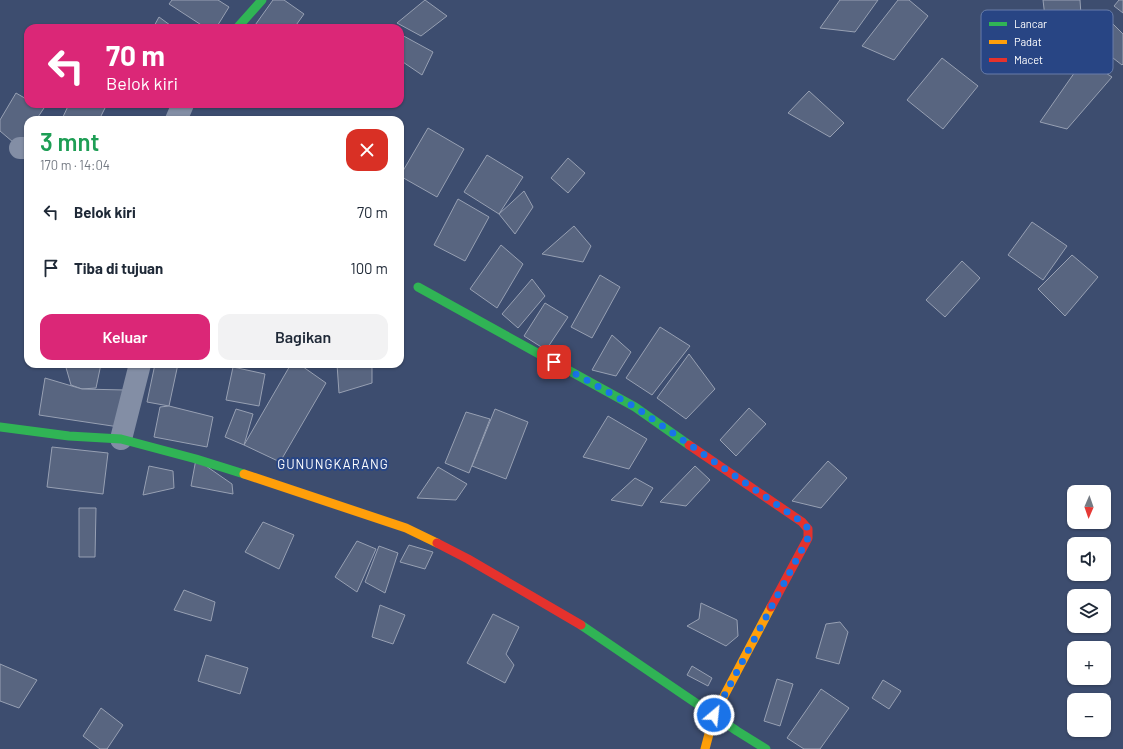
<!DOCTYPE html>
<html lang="id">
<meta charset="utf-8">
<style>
body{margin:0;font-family:Barlow,sans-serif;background:#f2f2f3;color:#1f2937;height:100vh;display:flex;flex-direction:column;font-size:15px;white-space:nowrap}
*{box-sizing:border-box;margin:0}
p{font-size:13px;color:#747a83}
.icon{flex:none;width:22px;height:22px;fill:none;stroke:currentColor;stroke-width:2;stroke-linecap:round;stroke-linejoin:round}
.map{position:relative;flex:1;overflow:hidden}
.side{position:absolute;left:24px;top:116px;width:380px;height:252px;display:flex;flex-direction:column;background:#fff;border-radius:12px;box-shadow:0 1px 3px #0004}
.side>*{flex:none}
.hud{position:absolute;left:24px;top:24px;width:380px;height:84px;border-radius:12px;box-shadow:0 1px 3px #0004;background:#db2777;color:#fff;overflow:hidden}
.needle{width:26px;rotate:182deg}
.tools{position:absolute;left:1067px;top:485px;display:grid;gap:8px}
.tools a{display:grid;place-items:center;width:44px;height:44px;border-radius:8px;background:#fff;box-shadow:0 1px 3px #0004;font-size:20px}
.pin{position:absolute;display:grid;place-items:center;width:34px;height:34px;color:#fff;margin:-17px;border-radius:8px;box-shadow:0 2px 6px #0006}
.me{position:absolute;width:44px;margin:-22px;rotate:28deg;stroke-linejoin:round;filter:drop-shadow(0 0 3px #0008)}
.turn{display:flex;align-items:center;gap:14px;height:84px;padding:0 16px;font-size:18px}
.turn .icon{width:52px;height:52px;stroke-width:2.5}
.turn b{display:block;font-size:28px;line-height:34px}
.round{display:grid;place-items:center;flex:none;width:42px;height:42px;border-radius:12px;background:#f2f2f3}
.summary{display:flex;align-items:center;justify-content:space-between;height:68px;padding:0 16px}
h1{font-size:24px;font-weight:600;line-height:30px;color:#1e9e55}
.action{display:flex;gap:8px;margin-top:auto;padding:8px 16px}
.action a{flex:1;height:46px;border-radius:12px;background:#db2777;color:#fff;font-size:16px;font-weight:600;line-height:46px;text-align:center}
.action a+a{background:#f2f2f3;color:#1f2937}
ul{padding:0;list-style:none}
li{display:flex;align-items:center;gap:12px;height:56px;padding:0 16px}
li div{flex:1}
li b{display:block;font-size:15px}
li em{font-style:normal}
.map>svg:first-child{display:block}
.building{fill:#586580;stroke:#97a0b3}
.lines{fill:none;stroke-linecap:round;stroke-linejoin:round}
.street{stroke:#838ea5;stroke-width:22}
.fast{stroke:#30b455;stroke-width:9}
.slow{stroke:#ff9f0a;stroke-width:9}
.jam{stroke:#e5322d;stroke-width:9}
.route{stroke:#1a73e8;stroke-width:7;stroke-dasharray:0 12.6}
.labels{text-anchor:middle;stroke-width:4;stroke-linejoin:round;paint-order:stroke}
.quarter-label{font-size:13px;letter-spacing:1px;fill:#fff;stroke:#284584}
.key{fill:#284584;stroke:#687da9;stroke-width:1}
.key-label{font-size:11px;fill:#fff}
</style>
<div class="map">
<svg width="1123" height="749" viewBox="0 0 1123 749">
<rect width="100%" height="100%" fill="#3d4d6f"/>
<g class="building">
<path d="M172,0h46l11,7 -13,21h-10l-37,-24z"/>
<path d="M273,0h11l20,14 -10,14h-41z"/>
<path d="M425,0l22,16 -26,20 -24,-13z"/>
<path d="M840,0h38l-23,32 -35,-4z"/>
<path d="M898,0h11l19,16 -34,44 -32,-14z"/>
<path d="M1043,0h37l1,15 -36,2z"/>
<path d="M1119,0h4v13l-9,-7z"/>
<path d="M159,17l15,11h-21z"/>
<path d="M1112,23l11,11v30l-1,1 -27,-21z"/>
<path d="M400,34l33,18 -11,23 -22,-15z"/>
<path d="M942,58l36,28 -35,43 -36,-29z"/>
<path d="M1084,59l28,18 -45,52 -27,-7z"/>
<path d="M809,91l35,32 -14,14 -42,-24z"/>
<path d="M16,93l12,7v4h8l8,4 -8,12h-8v14l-8,14 -20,-17v-11z"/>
<path d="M69,104h38l-8,16h-34l-3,-1z"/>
<path d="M428,128l36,21 -27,48 -37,-21z"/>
<path d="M487,155l36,22 -24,37 -35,-22z"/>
<path d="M568,158l17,15 -17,20 -17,-15z"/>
<path d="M524,191l9,16 -18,27 -16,-20z"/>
<path d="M458,199l31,18 -24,44 -31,-16z"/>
<path d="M1032,222l35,24 -24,34 -35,-25z"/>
<path d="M574,226l17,20 -8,16 -41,-8z"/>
<path d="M501,245l22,19 -26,44 -27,-19z"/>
<path d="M1072,255l26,22 -33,39 -27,-27z"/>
<path d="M962,261l18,17 -35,39 -19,-17z"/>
<path d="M600,275l20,12 -28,51 -21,-11z"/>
<path d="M532,279l13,17 -27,32 -16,-14z"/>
<path d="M545,303l23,14 -22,33 -22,-14z"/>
<path d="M660,327l30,19 -38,49 -26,-17z"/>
<path d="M612,335l19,17 -15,24 -24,-6z"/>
<path d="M689,354l26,35 -29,30 -29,-21z"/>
<path d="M65,364h36l-5,24 -14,1 -11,-4z"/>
<path d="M155,364h23l-9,42 -22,-4z"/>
<path d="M291,364h8l27,19 -46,79 -36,-17z"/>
<path d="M337,364h35v19l-33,10z"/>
<path d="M233,367l32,7 -6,32 -33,-6z"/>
<path d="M45,378l37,11 43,1 -6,37 -80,-12z"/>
<path d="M169,406l44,11 -6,30 -53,-10 6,-30z"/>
<path d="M749,408l17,16 -30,32 -16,-16z"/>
<path d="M236,409l17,5 -9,31 -19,-8z"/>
<path d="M495,409l33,13 -22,57 -34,-13z"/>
<path d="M466,412l24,7 -21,54 -24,-10z"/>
<path d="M608,416l39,23 -18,30 -46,-12z"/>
<path d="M52,447l56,6 -5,41 -56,-7z"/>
<path d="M196,459l36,25 1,10 -42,-8z"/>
<path d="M828,461l19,17 -26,30 -29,-7z"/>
<path d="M149,466l24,5 1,17 -31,7z"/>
<path d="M695,466l15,14 -24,26 -26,-4z"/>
<path d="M438,467l29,17 -11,16 -39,-2z"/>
<path d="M635,478l18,10 -11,18 -31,-6z"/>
<path d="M79,508h17l-1,49h-16z"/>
<path d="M263,522l31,13 -15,34 -34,-17z"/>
<path d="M357,541l19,8 -19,43 -22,-15z"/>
<path d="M409,545l24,7 -8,17 -25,-7z"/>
<path d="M379,546l19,7 -13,40 -20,-11z"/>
<path d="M184,590l31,12 -4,19 -37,-11z"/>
<path d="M701,603l36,17 1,16 -12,10 -39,-20 12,-7z"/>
<path d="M380,605l25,10 -12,29 -21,-7z"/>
<path d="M493,614l26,13 -13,27 8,11 -9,18 -38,-20z"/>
<path d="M840,622l8,10 -9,32 -23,-6 10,-34z"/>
<path d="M206,655l42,13 -8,26 -42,-13z"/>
<path d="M0,664l37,16 -18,28 -19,-7z"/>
<path d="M692,666l20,12 -4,8 -21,-11z"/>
<path d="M777,679l16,5 -13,42 -16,-5z"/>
<path d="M883,680l18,11 -12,18 -17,-11z"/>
<path d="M821,689l28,19 -29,41h-16l-17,-11z"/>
<path d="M101,708l22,17 -16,24h-7l-17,-13z"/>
</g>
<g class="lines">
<g class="street">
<path d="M176,120l7,-16"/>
<path d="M20,148h8"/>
<path d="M121,439l19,-75"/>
</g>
<g class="fast">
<path d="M237,28l25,-28"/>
<path d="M418,287l217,120 54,38"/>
<path d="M0,427l69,9 52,3 75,20 48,15"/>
<path d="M581,625l156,106 29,18"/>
</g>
<g class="slow">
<path d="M244,474l162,54 31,15"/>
<path d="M705,749l9,-34 57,-108"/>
</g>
<g class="jam">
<path d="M689,445l113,77 6,7v9l-37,69"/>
<path d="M437,543l31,16 113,66"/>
</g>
</g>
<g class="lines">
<path class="route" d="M554,362l81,45 167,115c6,5 8,9 6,16l-94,177"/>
</g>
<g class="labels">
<g class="quarter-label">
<text x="333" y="469">GUNUNGKARANG</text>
</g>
</g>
<rect x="981" y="10" width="132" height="64" rx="6" class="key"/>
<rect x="989" y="22" width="18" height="4" fill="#30b455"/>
<rect x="989" y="40" width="18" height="4" fill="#ff9f0a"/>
<rect x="989" y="58" width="18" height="4" fill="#e5322d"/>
<g class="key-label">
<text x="1014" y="28">Lancar</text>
<text x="1014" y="46">Padat</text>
<text x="1014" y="64">Macet</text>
</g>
</svg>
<div class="tools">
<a><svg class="needle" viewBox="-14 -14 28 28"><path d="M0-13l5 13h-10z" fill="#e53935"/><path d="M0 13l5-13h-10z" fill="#747a83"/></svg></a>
<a><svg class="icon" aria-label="sound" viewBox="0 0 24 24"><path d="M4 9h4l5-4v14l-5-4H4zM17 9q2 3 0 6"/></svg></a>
<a><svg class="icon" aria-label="layers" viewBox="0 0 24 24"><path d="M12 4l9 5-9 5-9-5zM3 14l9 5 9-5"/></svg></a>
<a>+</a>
<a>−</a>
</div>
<div class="pin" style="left:554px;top:362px;background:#d93025"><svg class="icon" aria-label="arrive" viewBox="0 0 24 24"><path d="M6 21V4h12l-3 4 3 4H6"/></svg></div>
<svg class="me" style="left:714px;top:715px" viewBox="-20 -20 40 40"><circle r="17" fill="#1a73e8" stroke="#fff" stroke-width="3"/><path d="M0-11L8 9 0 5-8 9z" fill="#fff"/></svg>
<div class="hud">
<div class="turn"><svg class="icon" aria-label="left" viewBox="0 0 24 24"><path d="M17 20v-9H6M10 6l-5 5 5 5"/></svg><div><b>70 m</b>Belok kiri</div></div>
</div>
<section class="side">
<div class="summary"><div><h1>3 mnt</h1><p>170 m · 14:04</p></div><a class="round" style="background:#d93025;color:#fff"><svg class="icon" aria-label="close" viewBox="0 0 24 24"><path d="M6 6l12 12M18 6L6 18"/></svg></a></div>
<ul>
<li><svg class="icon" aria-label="left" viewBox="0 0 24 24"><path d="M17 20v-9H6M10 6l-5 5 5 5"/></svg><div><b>Belok kiri</b></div><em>70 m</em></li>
<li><svg class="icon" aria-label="arrive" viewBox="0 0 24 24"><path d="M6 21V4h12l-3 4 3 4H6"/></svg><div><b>Tiba di tujuan</b></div><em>100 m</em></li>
</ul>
<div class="action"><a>Keluar</a><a>Bagikan</a></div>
</section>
</div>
